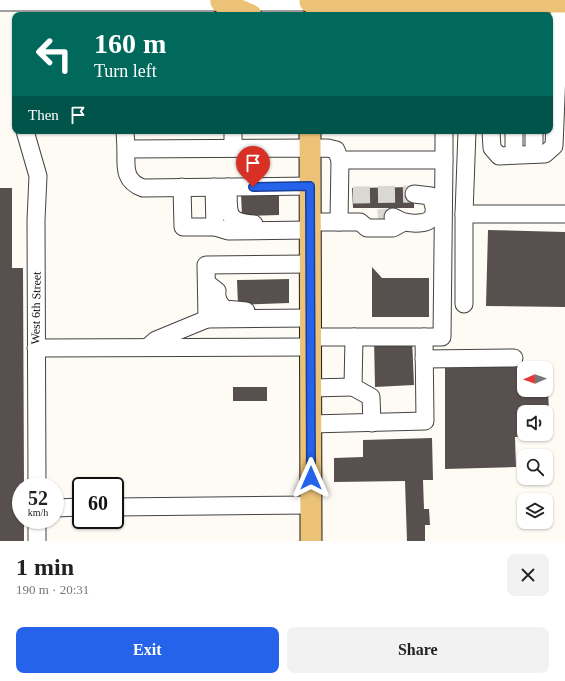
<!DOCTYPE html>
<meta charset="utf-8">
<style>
body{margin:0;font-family:Georgia,serif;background:#f2f2f2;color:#222;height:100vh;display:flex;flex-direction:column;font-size:15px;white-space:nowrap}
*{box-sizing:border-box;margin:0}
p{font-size:13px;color:#767676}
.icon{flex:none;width:22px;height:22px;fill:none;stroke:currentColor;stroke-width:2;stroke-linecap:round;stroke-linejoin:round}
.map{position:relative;height:541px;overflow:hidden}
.drawer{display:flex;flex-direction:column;background:#fff;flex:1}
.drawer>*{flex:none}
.hud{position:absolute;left:12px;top:12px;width:541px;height:122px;border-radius:8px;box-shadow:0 1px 3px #0004;background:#00695c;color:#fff;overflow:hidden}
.needle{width:26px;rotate:268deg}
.buttons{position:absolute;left:517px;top:361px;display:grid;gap:8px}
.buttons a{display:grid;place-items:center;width:36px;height:36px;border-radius:8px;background:#fff;box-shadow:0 1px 3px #0004;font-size:20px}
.speed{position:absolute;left:12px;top:477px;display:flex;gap:8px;font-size:20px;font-weight:700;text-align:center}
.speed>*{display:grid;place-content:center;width:52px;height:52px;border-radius:50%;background:#fff;box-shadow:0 1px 3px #0004;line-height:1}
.speed small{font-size:10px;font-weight:400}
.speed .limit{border:2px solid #111;border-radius:6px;background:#fff;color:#111}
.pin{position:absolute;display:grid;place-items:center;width:34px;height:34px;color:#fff;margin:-41px -17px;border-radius:50% 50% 50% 0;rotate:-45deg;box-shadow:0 0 4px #0007}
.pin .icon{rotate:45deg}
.me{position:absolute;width:44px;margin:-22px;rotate:0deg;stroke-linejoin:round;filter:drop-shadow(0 0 3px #0008)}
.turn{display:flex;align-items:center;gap:14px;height:84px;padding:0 16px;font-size:18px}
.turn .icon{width:52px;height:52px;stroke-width:2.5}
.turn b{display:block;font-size:28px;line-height:34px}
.then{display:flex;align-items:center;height:38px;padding:0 16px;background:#0003;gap:8px;font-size:15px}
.round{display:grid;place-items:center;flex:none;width:42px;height:42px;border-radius:8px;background:#f2f2f2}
.summary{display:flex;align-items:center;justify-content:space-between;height:68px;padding:0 16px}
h1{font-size:24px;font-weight:800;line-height:30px}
.action{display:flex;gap:8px;margin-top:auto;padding:8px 16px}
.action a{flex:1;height:46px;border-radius:8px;background:#2563eb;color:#fff;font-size:16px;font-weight:800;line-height:46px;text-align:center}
.action a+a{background:#f2f2f2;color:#222}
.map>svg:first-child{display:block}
.building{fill:#58504e;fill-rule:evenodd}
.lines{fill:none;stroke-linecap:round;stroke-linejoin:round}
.minor-tunnel{stroke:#dad8d3;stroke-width:17;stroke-dasharray:17 8;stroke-linecap:butt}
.minor-casing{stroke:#434343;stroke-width:19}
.major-casing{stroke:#212121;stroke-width:23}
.minor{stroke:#fff;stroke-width:17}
.major{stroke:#ecc277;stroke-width:21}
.route-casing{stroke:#184099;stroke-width:10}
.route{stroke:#2563eb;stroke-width:7}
.labels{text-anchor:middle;stroke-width:4;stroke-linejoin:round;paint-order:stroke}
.street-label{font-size:12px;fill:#101010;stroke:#fff}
</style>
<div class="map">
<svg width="565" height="541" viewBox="0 0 565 541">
<rect width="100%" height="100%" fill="#fefbf5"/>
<g class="building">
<path d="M414,187v21h-61l-1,-20z"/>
<path d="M0,188h12v80h11l1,218h-3v34h3v21h-24z"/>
<path d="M241,194h38v21l-37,1z"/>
<rect x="378" y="213" width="10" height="13"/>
<path d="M488,230l77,2v75l-79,-1z"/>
<path d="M372,267l10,11h47v39h-57z"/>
<path d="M289,279v24l-51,2 -1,-25z"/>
<path d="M412,338l2,47 -39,2 -1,-48z"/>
<path d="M547,365l3,71 -35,1 1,30 -71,2v-101zM524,368h22v22h-22zM524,412h22v22h-22z"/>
<rect x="233" y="387" width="34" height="14"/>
<path d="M432,438l1,42h-10l1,29h5l1,16h-5v16h-18l-2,-60 -71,1v-24l29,-1v-17z"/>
</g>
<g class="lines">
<g class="minor-tunnel">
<path d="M353,195l61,-1"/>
<path d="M378,218l10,-1"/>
</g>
<defs>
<g id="minor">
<path d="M0,2h310"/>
<path d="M438,3v12"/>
<path d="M25,131l13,45 -2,44 1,266"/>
<path d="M125,131l1,18 202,-1 8,2 4,10"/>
<path d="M491,131l1,17 7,8 46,-2 9,-8 5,-122v-22"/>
<path d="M514,131v24"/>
<path d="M233,148v-17"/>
<path d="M126,149c0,17 -3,32 17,39l167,-2"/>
<path d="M534,154v-23"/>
<path d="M182,187l1,40h32l13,4 82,-1"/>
<path d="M214,187l1,40"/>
<path d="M228,187c1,25 -4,35 26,37"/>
<path d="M464,214h101"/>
<path d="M393,217c4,1 8,5 12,5 9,2 28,3 29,-10 1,-5 -2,-11 -3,-16l-17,-2"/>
<path d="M310,222h50l7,6h26l11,-6"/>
<path d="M339,222l1,-62h104v-29"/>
<path d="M208,284l9,7c-1,8 2,13 8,18l21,2"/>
<path d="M464,304v-90l3,-83"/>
<path d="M207,319l-1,-54 105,-1"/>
<path d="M311,337h131l2,-177"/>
<path d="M148,347l8,-7 51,-21 104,-1"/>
<path d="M36,348l275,-1"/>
<path d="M424,359l90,-1"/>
<path d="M353,387l18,10 1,26"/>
<path d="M311,388l42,-1 1,-50"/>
<path d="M311,424l114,-3 -1,-84"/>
<path d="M115,507l196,-2"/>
<path d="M55,508l26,-1"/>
<path d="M37,541v-21"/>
</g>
<g id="major">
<path d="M221,2l30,13"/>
<path d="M310,2h255"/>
<path d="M310,131l1,410"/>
</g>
</defs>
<use href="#minor" class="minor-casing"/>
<use href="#major" class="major-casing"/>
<use href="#minor" class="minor"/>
<use href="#major" class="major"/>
</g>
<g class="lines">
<defs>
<path id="route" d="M253,187l57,-1 1,292"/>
</defs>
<use href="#route" class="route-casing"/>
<use href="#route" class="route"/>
</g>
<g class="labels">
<g class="street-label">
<text transform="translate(36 308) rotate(-89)" y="4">West 6th Street</text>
</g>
</g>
</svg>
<div class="buttons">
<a><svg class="needle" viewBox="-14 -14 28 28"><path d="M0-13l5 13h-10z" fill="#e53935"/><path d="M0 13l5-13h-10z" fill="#767676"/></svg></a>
<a><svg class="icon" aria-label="sound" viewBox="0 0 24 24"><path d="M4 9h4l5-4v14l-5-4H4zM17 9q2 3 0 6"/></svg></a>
<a><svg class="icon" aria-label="search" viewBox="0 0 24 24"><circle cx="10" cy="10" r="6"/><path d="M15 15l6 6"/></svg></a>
<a><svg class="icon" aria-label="layers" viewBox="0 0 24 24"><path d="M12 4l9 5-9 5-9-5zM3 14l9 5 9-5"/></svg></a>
</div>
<div class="speed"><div>52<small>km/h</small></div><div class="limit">60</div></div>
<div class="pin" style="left:253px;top:187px;background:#d93025"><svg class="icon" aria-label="arrive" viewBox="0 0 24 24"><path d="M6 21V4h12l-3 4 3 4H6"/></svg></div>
<svg class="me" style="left:311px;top:478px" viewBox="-20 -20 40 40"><path d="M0-17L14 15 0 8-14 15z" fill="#2563eb" stroke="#fff" stroke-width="4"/></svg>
<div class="hud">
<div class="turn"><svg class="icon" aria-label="left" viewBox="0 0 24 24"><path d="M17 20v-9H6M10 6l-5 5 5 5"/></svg><div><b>160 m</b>Turn left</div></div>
<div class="then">Then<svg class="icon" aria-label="arrive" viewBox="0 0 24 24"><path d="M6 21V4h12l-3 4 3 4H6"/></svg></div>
</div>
</div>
<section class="drawer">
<div class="summary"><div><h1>1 min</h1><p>190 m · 20:31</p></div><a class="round"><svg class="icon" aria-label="close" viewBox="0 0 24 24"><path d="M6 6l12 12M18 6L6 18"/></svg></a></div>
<div class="action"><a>Exit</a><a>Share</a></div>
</section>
